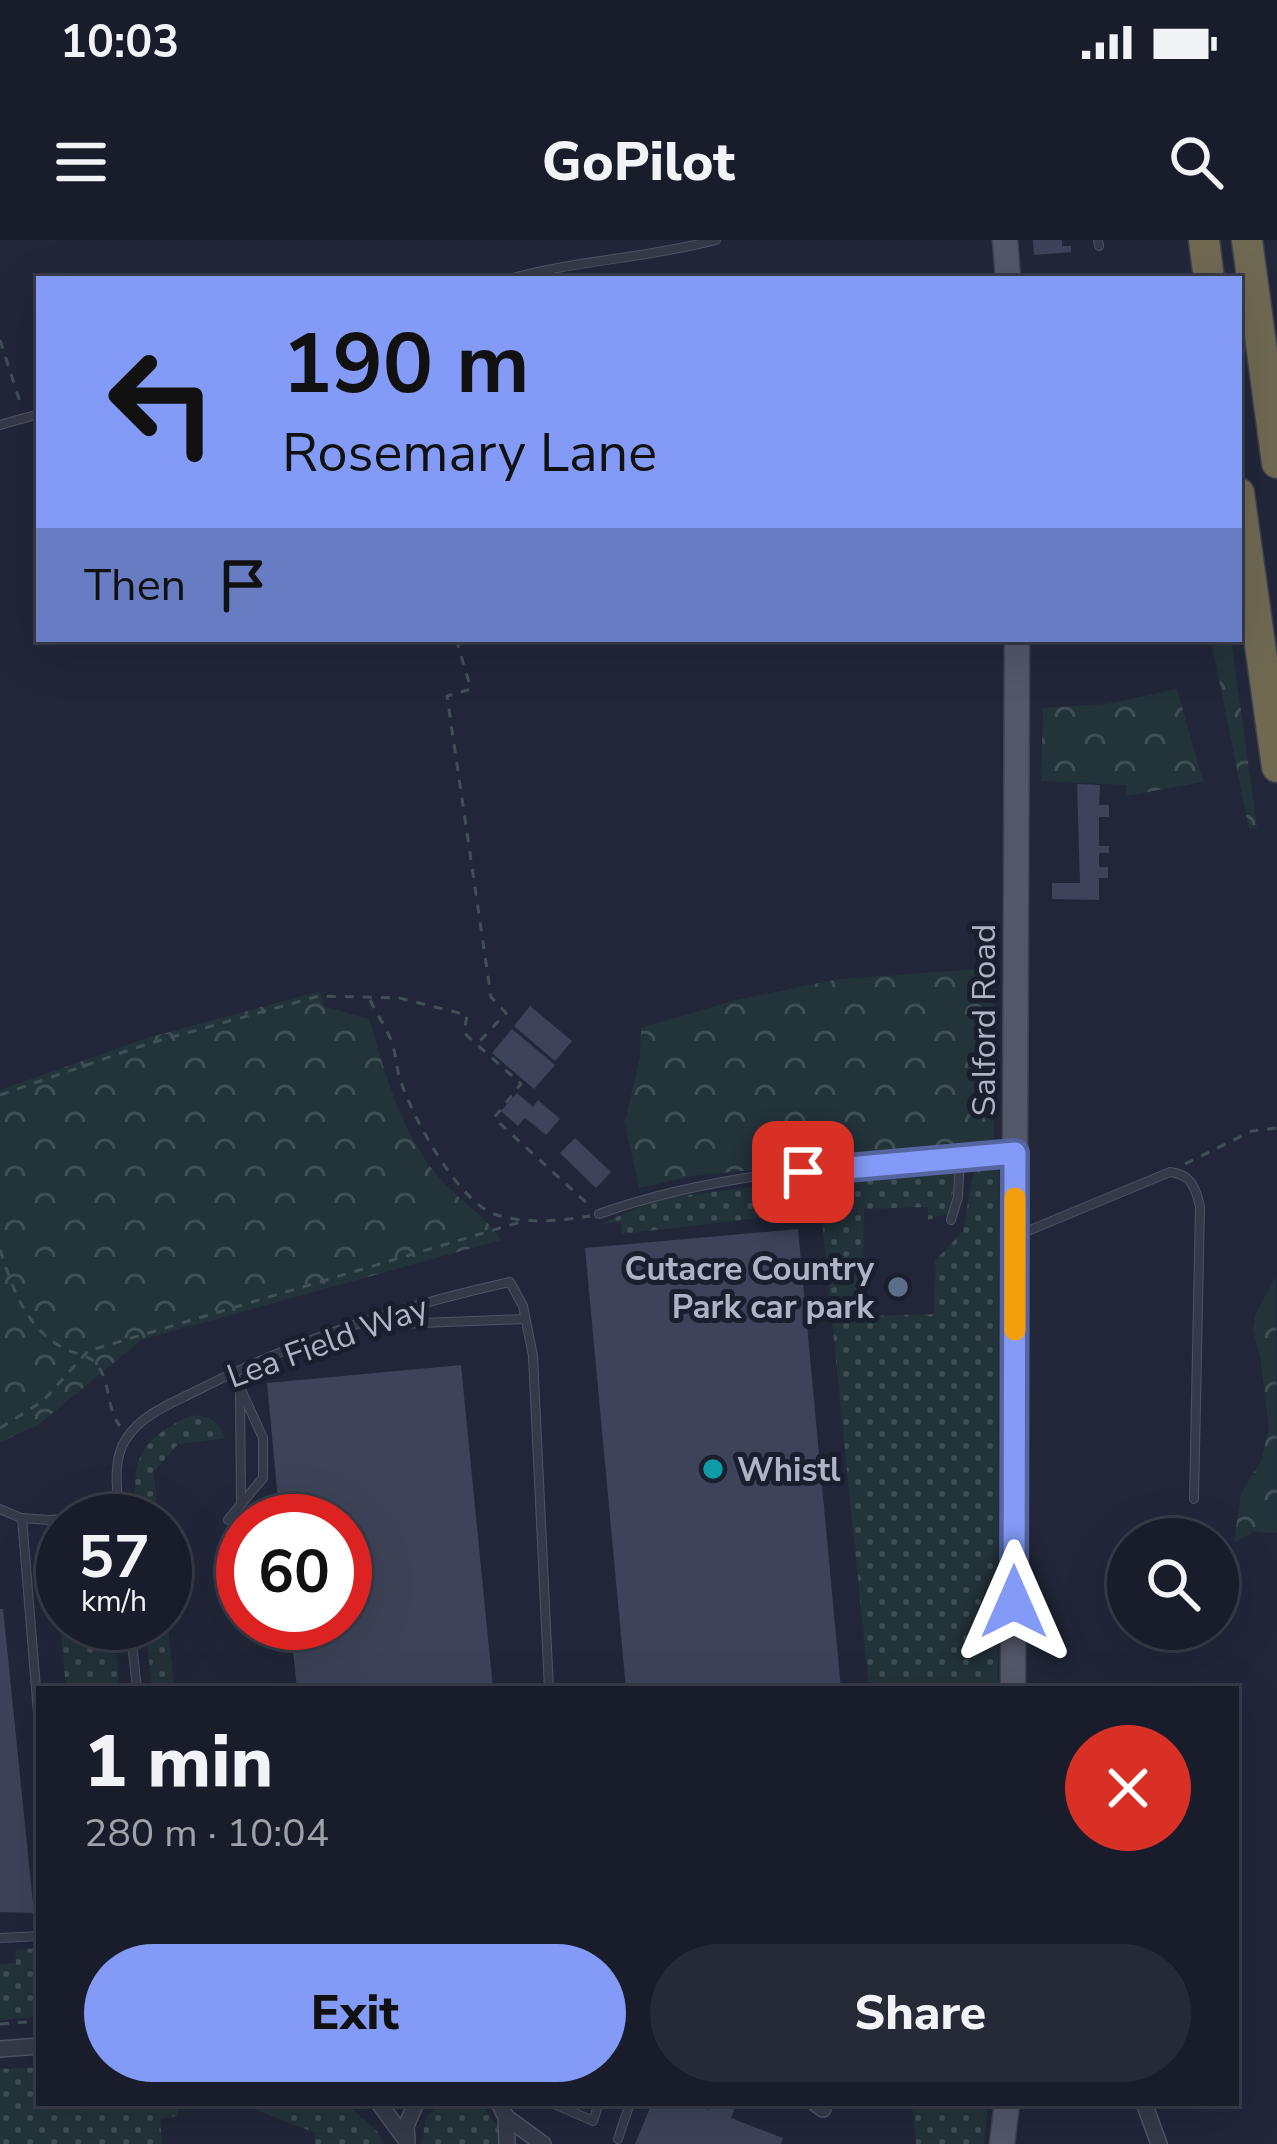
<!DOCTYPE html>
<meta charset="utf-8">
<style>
body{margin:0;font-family:"Nunito Sans",sans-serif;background:#262a37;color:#f1f3f6;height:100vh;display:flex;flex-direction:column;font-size:45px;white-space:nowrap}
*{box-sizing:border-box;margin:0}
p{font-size:39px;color:#9fa2a9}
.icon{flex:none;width:66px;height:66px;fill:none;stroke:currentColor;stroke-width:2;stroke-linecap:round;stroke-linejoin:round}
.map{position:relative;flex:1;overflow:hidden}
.sheet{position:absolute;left:36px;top:1446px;width:1203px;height:420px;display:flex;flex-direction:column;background:#191d2b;border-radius:0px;box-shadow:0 12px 48px #0002,0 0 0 3px #373b47}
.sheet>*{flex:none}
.hud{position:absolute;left:36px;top:36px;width:1206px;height:366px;border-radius:0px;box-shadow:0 12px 48px #0002,0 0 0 3px #373b47;background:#839bf6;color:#111;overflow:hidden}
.buttons{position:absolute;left:1107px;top:1278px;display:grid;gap:24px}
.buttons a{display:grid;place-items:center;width:132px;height:132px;border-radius:50%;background:#191d2b;box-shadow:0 12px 48px #0002,0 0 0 3px #373b47;font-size:60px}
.speed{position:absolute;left:36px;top:1254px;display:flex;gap:24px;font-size:60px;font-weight:700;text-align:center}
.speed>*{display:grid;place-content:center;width:156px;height:156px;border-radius:50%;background:#191d2b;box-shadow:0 12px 48px #0002,0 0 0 3px #373b47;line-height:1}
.speed small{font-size:30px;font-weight:400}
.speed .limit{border:18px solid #d22;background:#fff;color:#111}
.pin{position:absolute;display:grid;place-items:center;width:102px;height:102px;color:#fff;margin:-51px;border-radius:24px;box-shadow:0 6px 18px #0006}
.me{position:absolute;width:132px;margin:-66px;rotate:0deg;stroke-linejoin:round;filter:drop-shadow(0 0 9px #0008)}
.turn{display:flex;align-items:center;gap:42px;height:252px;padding:0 48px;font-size:54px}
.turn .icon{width:156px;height:156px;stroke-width:2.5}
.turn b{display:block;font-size:84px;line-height:102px}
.then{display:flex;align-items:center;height:114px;padding:0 48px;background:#0003;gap:24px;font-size:45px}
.round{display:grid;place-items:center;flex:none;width:126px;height:126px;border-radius:63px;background:#262a37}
.head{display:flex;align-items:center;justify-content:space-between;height:204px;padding:0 48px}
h1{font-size:72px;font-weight:800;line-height:90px}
.cta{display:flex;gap:24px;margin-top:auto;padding:24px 48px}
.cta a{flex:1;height:138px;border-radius:72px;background:#839bf6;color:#111;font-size:48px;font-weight:800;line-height:138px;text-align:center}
.cta a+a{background:#262a37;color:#f1f3f6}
.status{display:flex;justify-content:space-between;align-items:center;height:84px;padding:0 60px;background:#191d2b;direction:ltr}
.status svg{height:33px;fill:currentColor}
header{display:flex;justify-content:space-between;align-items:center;height:156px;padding:0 48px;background:#191d2b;font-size:54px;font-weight:800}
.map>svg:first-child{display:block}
.grass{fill:url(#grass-dots)}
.forest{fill:url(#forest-crowns)}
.building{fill:#3d4459}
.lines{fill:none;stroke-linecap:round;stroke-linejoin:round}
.lane-casing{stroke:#4f5464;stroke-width:10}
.street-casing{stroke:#4f5464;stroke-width:18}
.primary-casing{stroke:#3e4352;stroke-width:27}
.highway-casing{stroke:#3c4151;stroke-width:33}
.path{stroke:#415057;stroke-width:3;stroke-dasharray:9 9;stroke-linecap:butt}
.lane{stroke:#353a49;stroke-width:8}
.street{stroke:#353a49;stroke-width:15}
.primary{stroke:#535869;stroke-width:24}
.highway{stroke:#6f6952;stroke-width:30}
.route-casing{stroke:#5565a0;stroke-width:30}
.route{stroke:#839bf6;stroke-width:21}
.slow{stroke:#f59e0b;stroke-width:21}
.service-dot{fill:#5c6f8a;stroke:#1a1f2e;stroke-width:4.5}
.culture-dot{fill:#0f9aa8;stroke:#1a1f2e;stroke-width:4.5}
.labels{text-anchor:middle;stroke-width:10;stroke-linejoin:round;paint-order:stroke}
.street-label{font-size:33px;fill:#afb4c5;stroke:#1a1f2e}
.poi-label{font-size:33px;font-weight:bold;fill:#afb4c5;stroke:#1a1f2e;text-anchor:end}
</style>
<div class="status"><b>10:03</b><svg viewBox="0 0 49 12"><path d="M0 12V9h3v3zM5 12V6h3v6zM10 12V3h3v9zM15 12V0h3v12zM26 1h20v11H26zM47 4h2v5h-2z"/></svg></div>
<header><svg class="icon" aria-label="menu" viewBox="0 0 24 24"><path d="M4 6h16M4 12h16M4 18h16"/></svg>GoPilot<svg class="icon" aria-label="search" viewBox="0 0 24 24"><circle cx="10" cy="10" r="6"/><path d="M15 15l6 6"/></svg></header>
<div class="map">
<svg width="1277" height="1904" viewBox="0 0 1277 1904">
<defs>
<pattern id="grass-dots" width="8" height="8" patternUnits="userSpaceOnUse" patternTransform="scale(3)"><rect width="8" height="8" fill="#23333a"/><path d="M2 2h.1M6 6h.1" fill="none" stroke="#404e55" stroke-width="1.8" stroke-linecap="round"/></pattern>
<pattern id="forest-crowns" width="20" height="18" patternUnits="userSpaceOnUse" patternTransform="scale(3)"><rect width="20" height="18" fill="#23333a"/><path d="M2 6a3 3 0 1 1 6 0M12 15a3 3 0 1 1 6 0" fill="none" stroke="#404e55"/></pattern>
</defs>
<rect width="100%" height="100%" fill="#212739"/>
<g class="grass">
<path d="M948,922l8,9 -7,47 -4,-4 -17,6v-13l-64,2 -2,107 72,-2 1,-53 28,-30 11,-63 12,-4 13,4 -1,521h-129l-48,-478 -199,23 -1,-13 -20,3 56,-25z"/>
<path d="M191,1175c17,0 28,6 34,23l-47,6 -24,28 4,49h-21c-5,-59 -3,-78 54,-106z"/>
<path d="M63,1297v86h50l7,66h-54l-14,-151z"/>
<path d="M165,1356l9,93h-22l-7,-66h20z"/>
<path d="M39,1708v68l-39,4v-56l16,-1 -1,-13z"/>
<path d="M39,1827v36h141l-3,13 -17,3 2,25h-162v-75z"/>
<path d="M238,1863h107l33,29 6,12h-70l2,-11z"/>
<path d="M442,1863l39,2 17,21 1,18h-78l5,-27z"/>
<path d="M912,1863h76l-4,41h-68z"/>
</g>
<g class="forest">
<path d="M1211,399h20l26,188 -8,2z"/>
<path d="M1177,449l26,93 -77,14v-11l-85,-4 2,-73 64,-4z"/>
<path d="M995,728l-1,174 -61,10 -241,24 -53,12 -14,-65 15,-67 1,-28 95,-28 103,-21z"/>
<path d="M321,751l2,15 46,13c16,54 31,110 67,155 20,25 49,40 65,66l-360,100 -103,85 -38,17v-352l147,-52z"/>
<path d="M1276,1037l1,256 -24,-1 -19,11 7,-50 20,-32 8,-33 -9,-73 -7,-25 3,-17z"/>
</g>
<g class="building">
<path d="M1033,0h29v6h9v6l-37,3z"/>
<path d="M1077,544l23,1 -1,20h10v12h-10v29h10v7h-10v14h9v11h-9v22l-47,-1v-16h28z"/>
<path d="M530,766l42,35 -17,20 -41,-35z"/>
<path d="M512,789l43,36 -21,24 -42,-36z"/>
<path d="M517,853l16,14 5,-7 22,19 -14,16 -21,-17 -7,8 -17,-15z"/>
<path d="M575,898l36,34 -15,16 -36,-35z"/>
<path d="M798,989l43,460h-215l-41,-441z"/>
<path d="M461,1125l32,324h-196l-7,-66h55v-102h-65l-13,-138z"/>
<path d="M0,1369h3l31,304 -34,-1z"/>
<path d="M652,1863h38l18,7 3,-7h14l10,4 -4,11 52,20 -2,6h-146z"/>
</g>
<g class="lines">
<defs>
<g id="lane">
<path d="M1098,0l1,6"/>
<path d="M509,39c68,-19 139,-21 207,-39"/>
<path d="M0,185l39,-11"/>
<path d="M599,974c131,-47 273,-49 412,-61"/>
<path d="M951,980l7,-23 2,-39"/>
<path d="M1018,995l152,-63c21,2 26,16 30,35l-6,292"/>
<path d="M371,1085l154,-6"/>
<path d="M240,1153l1,111"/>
<path d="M0,1269l21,9"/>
<path d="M228,1280l35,-42v-40l-30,-66"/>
<path d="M120,1281c-2,-25 -9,-60 6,-82 15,-24 44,-35 68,-47 99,-51 208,-86 316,-110l13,24 10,50 16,333"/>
<path d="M130,1383l7,66"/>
<path d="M39,1485l-17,-207 27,2 71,-5"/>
<path d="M0,1698l39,-2"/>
<path d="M552,1863l41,18 6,-18"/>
<path d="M618,1899l12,-36"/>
</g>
<g id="street">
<path d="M0,1809l39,-3"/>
<path d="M379,1863l27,37"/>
<path d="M499,1863l7,14 1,27"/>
<path d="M815,1863l8,6"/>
<path d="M1144,1863l15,41"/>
<path d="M506,1877l37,27"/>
<path d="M407,1901l-1,-15 10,-23"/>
</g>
<g id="primary">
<path d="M1005,0l3,39"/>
<path d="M1013,1449l4,-1050"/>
<path d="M1002,1904l5,-41"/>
</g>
<g id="highway">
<path d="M1204,0l5,39"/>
<path d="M1247,0l30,223"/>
<path d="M1239,253l38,274"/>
</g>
</defs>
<use href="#lane" class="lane-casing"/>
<use href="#street" class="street-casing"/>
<use href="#primary" class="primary-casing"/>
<use href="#highway" class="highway-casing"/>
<g class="path">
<path d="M0,100l21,65"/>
<path d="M456,399l15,50 -24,7 44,301 15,16 -29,31"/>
<path d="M370,760c7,14 16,28 22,42 4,12 4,25 8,37 12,37 58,124 97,136 30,9 63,6 93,1"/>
<path d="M0,855l147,-51 172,-48 80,2 68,17 -3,18 57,51 -27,34 97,89"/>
<path d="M1185,924l67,-33 25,-3"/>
<path d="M0,1010c13,39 26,79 65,99 11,5 27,7 33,17 13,18 8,42 22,60"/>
<path d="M0,1188l43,-27 45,-50 439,-131"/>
<path d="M0,1784l39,-3"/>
</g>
<use href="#lane" class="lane"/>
<use href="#street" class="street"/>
<use href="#primary" class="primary"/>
<use href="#highway" class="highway"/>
</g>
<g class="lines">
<defs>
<path id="route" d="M803,932l212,-19 -1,449"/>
</defs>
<use href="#route" class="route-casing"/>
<use href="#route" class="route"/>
<path class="slow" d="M1015,1090v-132"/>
</g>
<circle class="service-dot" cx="898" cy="1047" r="12"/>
<circle class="culture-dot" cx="713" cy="1229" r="12"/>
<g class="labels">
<g class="street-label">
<text transform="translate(983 780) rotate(-90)" y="12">Salford Road</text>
<text transform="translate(327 1101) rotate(-20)" y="12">Lea Field Way</text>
</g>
<g class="poi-label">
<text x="874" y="1040">Cutacre Country<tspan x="874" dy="38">Park car park</tspan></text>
<text x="737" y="1241" text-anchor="start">Whistl</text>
</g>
</g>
</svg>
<div class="buttons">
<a><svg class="icon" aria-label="search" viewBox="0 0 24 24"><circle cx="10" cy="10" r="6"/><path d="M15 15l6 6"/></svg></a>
</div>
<div class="speed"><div>57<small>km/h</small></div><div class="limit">60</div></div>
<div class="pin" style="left:803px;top:932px;background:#d93025"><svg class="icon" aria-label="arrive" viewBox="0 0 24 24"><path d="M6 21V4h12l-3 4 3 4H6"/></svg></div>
<svg class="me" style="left:1014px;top:1362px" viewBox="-20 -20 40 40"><path d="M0-17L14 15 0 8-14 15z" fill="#839bf6" stroke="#fff" stroke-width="4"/></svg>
<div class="hud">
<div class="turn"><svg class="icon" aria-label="left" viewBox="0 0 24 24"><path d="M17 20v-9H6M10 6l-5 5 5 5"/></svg><div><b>190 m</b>Rosemary Lane</div></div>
<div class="then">Then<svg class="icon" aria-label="arrive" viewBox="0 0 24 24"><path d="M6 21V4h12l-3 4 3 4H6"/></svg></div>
</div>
<section class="sheet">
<div class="head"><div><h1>1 min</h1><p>280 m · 10:04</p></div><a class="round" style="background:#d93025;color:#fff"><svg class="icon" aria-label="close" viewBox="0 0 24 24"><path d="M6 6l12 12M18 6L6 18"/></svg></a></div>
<div class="cta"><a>Exit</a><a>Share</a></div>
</section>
</div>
